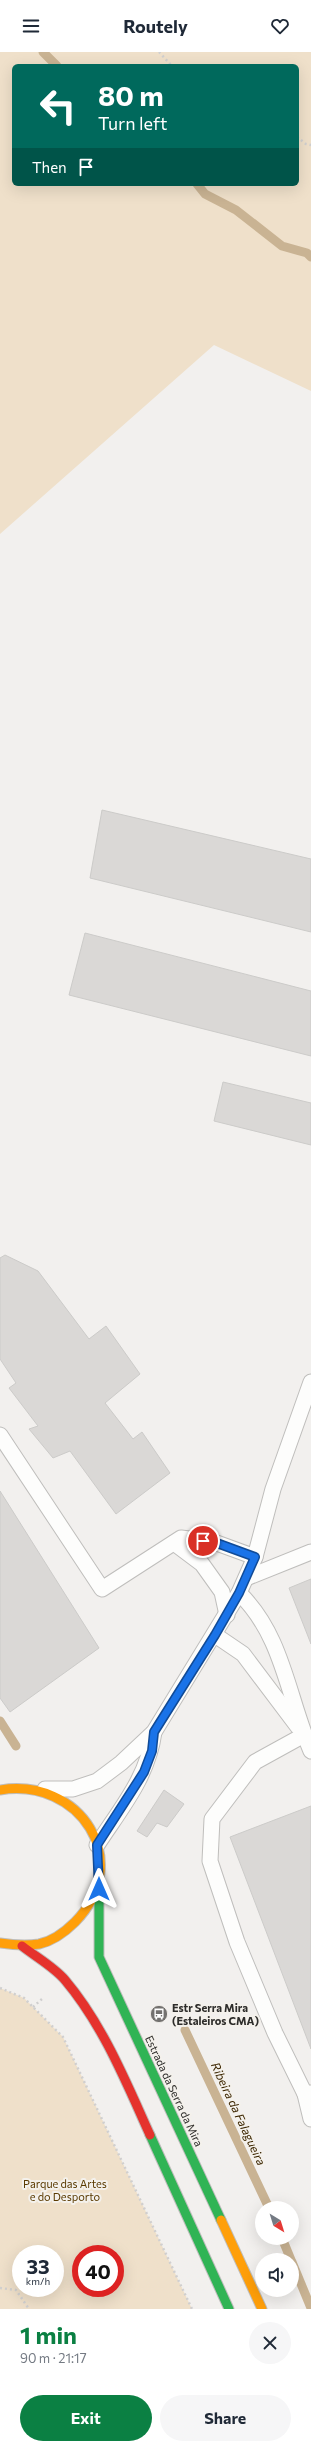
<!DOCTYPE html>
<meta charset="utf-8">
<style>
body{margin:0;font-family:Commissioner,sans-serif;background:#f6f6f7;color:#1f2937;height:100vh;display:flex;flex-direction:column;font-size:15px;white-space:nowrap}
*{box-sizing:border-box;margin:0}
p{font-size:13px;color:#747a83}
.icon{flex:none;width:22px;height:22px;fill:none;stroke:currentColor;stroke-width:2;stroke-linecap:round;stroke-linejoin:round}
.map{position:relative;height:2257px;overflow:hidden}
.drawer{display:flex;flex-direction:column;background:#fff;flex:1}
.drawer>*{flex:none}
.guide{position:absolute;left:12px;top:12px;width:287px;height:122px;border-radius:6px;box-shadow:0 4px 16px #0002;background:#00695c;color:#fff;overflow:hidden}
.needle{width:26px;rotate:142deg}
.buttons{position:absolute;left:255px;top:2149px;display:grid;gap:8px}
.buttons a{display:grid;place-items:center;width:44px;height:44px;border-radius:50%;background:#fff;box-shadow:0 4px 16px #0002;font-size:20px}
.speed{position:absolute;left:12px;top:2193px;display:flex;gap:8px;font-size:20px;font-weight:700;text-align:center}
.speed>*{display:grid;place-content:center;width:52px;height:52px;border-radius:50%;background:#fff;box-shadow:0 4px 16px #0002;line-height:1}
.speed small{font-size:10px;font-weight:400}
.speed .limit{border:6px solid #d22;background:#fff;color:#111}
.pin{position:absolute;display:grid;place-items:center;width:34px;height:34px;color:#fff;margin:-17px;border:2px solid #fff;border-radius:50%;box-shadow:0 1px 4px #0007}
.me{position:absolute;width:44px;margin:-22px;rotate:0deg;stroke-linejoin:round;filter:drop-shadow(0 0 3px #0008)}
.turn{display:flex;align-items:center;gap:14px;height:84px;padding:0 20px;font-size:18px}
.turn .icon{width:52px;height:52px;stroke-width:2.5}
.turn b{display:block;font-size:28px;line-height:34px}
.then{display:flex;align-items:center;height:38px;padding:0 20px;background:#0003;gap:8px;font-size:15px}
.round{display:grid;place-items:center;flex:none;width:42px;height:42px;border-radius:21px;background:#f6f6f7}
.overview{display:flex;align-items:center;justify-content:space-between;height:68px;padding:0 20px}
h1{font-size:24px;font-weight:700;line-height:30px;color:#0b8043}
.button{display:flex;gap:8px;margin-top:auto;padding:8px 20px}
.button a{flex:1;height:46px;border-radius:24px;background:#0b8043;color:#fff;font-size:16px;font-weight:700;line-height:46px;text-align:center}
.button a+a{background:#f6f6f7;color:#1f2937}
header{display:flex;justify-content:space-between;align-items:center;height:52px;padding:0 20px;background:#fff;font-size:18px;font-weight:700}
.map>svg:first-child{display:block}
.green{fill:#efe0ca;fill-rule:evenodd}
.lines{fill:none;stroke-linecap:round;stroke-linejoin:round}
.stream{stroke:#c9b393;stroke-width:9}
.building{fill:#dad8d6;stroke:#cccbc9}
.lane-casing{stroke:#bfbebc;stroke-width:17}
.fast-casing{stroke:#bfbebc;stroke-width:11}
.slow-casing{stroke:#bfbebc;stroke-width:11}
.jam-casing{stroke:#bfbebc;stroke-width:11}
.path{stroke:#d0cfcf;stroke-width:2.5;stroke-dasharray:2 3;stroke-linecap:butt}
.lane{stroke:#fdfdfc;stroke-width:15}
.fast{stroke:#30b455;stroke-width:9}
.slow{stroke:#ff9f0a;stroke-width:9}
.jam{stroke:#e5322d;stroke-width:9}
.route-casing{stroke:#114b97;stroke-width:10}
.route{stroke:#1a73e8;stroke-width:7}
.labels{text-anchor:middle;stroke-width:4;stroke-linejoin:round;paint-order:stroke}
.poi-label{font-size:11px;font-weight:bold;fill:#2e2d2b;stroke:#f4f1ec;text-anchor:start}
.street-label{font-size:11px;fill:#2e2d2b;stroke:#f4f1ec}
.park-label{font-size:11px;fill:#5a3a00;stroke:#f4f1ec}
.water-label{font-size:12px;font-style:italic;fill:#3c2601;stroke:#f4f1ec}
</style>
<header><svg class="icon" aria-label="menu" viewBox="0 0 24 24"><path d="M4 6h16M4 12h16M4 18h16"/></svg>Routely<svg class="icon" aria-label="heart" viewBox="0 0 24 24"><path d="M12 20l-8-8c-3-5 5-10 8-4 3-6 11-1 8 4z"/></svg></header>
<div class="map">
<svg width="311" height="2257" viewBox="0 0 311 2257">
<rect width="100%" height="100%" fill="#f2f0ee"/>
<g class="green">
<path d="M0,0h311v339l-97,-46 -214,189zM14,14h283v118h-283z"/>
<path d="M0,1936l24,10 39,39 129,272h-192zM21,2202h34v34h-34zM81,2202h34v34h-34z"/>
</g>
<g class="lines">
<g class="stream">
<path d="M43,0l14,14"/>
<path d="M197,132l8,10 31,16 46,36 25,7 4,4"/>
<path d="M0,1669l16,25"/>
<path d="M185,1978l84,178"/>
<path d="M282,2186l9,22"/>
<path d="M292,2210l19,46"/>
</g>
</g>
<g class="building">
<path d="M102,758l209,49v73l-221,-54z"/>
<path d="M85,881l226,58v65l-242,-61z"/>
<path d="M223,1030l88,21v42l-97,-24z"/>
<path d="M5,1203l33,16 51,68 17,-13 34,48 -35,29 28,36 9,-7 28,41 -54,41 -46,-63 -17,7 -24,-29 9,-3 -29,-38 7,-5 -16,-24v-101z"/>
<path d="M0,1439l99,157 -89,64 -10,-14z"/>
<path d="M311,1527v65l-22,-56z"/>
<path d="M164,1738l20,14 -17,23 -10,-4 -10,14 -10,-6z"/>
<path d="M311,1754v243l-81,-212z"/>
</g>
<g class="lines">
<defs>
<g id="lane">
<path d="M0,1383l102,154 79,-51 33,4 41,15"/>
<path d="M174,1491l28,21 20,28 5,23"/>
<path d="M246,1526l65,-26"/>
<path d="M239,1541c44,42 49,105 72,158"/>
<path d="M215,1583l28,19 55,73"/>
<path d="M304,1683l-49,27 -43,57 -2,42 27,81 38,91 30,61 6,-1"/>
<path d="M45,1737h28l24,-8 24,-18 33,-31 85,-139 16,-36 18,-68 38,-107"/>
<path d="M97,1793c24,-37 51,-68 57,-113"/>
<path d="M305,2042l6,25"/>
</g>
<g id="fast">
<path d="M99,1823v82l122,263"/>
<path d="M150,2083l79,174"/>
</g>
<g id="slow">
<path d="M0,1738c80,-13 135,71 75,132 -9,9 -22,19 -36,22 -13,2 -26,1 -39,-1"/>
<path d="M221,2168l41,89"/>
</g>
<path id="jam" d="M22,1894c14,11 32,21 43,34 38,45 61,102 85,155"/>
</defs>
<use href="#lane" class="lane-casing"/>
<use href="#fast" class="fast-casing"/>
<use href="#slow" class="slow-casing"/>
<use href="#jam" class="jam-casing"/>
<g class="path">
<path d="M159,0l13,14"/>
<path d="M297,85l9,7 5,1"/>
<path d="M0,1936l24,10 39,39 129,272"/>
<path d="M33,1955l10,-9"/>
<path d="M0,2236l16,2 13,19"/>
</g>
<use href="#lane" class="lane"/>
<use href="#fast" class="fast"/>
<use href="#slow" class="slow"/>
<use href="#jam" class="jam"/>
</g>
<g class="lines">
<defs>
<path id="route" d="M99,1837l-2,-44 47,-73 8,-21 2,-19 61,-97 24,-42 16,-36 -41,-15 -11,-1"/>
</defs>
<use href="#route" class="route-casing"/>
<use href="#route" class="route"/>
</g>
<defs>
<symbol id="bus-disc" viewBox="-11 -11 22 22"><circle r="9.5" fill="#73716f" stroke="#f4f1ec"/><path d="M-5-6H5V4H4V6H2V4H-2V6H-4V4H-5ZM-3.5-4V0h7V-4ZM-3.5 1.2v1.5H-2V1.2ZM2 1.2v1.5H3.5V1.2Z" fill="#fff"/></symbol>
</defs>
<g fill-rule="evenodd">
<use href="#bus-disc" x="149" y="1952" width="20" height="20"/>
</g>
<g class="labels">
<g class="poi-label">
<text x="172" y="1960">Estr Serra Mira<tspan x="172" dy="13">(Estaleiros CMA)</tspan></text>
</g>
<g class="street-label">
<text transform="translate(174 2039) rotate(65)" y="4">Estrada da Serra da Mira</text>
</g>
<g class="park-label">
<text x="65" y="2136">Parque das Artes<tspan x="65" dy="13">e do Desporto</tspan></text>
</g>
<g class="water-label">
<text transform="translate(238 2062) rotate(65)" y="4">Ribeira da Falagueira</text>
</g>
</g>
</svg>
<div class="buttons">
<a><svg class="needle" viewBox="-14 -14 28 28"><path d="M0-13l5 13h-10z" fill="#e53935"/><path d="M0 13l5-13h-10z" fill="#747a83"/></svg></a>
<a><svg class="icon" aria-label="sound" viewBox="0 0 24 24"><path d="M4 9h4l5-4v14l-5-4H4zM17 9q2 3 0 6"/></svg></a>
</div>
<div class="speed"><div>33<small>km/h</small></div><div class="limit">40</div></div>
<div class="pin" style="left:203px;top:1489px;background:#d93025"><svg class="icon" aria-label="arrive" viewBox="0 0 24 24"><path d="M6 21V4h12l-3 4 3 4H6"/></svg></div>
<svg class="me" style="left:99px;top:1837px" viewBox="-20 -20 40 40"><path d="M0-17L14 15 0 8-14 15z" fill="#1a73e8" stroke="#fff" stroke-width="4"/></svg>
<div class="guide">
<div class="turn"><svg class="icon" aria-label="left" viewBox="0 0 24 24"><path d="M17 20v-9H6M10 6l-5 5 5 5"/></svg><div><b>80 m</b>Turn left</div></div>
<div class="then">Then<svg class="icon" aria-label="arrive" viewBox="0 0 24 24"><path d="M6 21V4h12l-3 4 3 4H6"/></svg></div>
</div>
</div>
<section class="drawer">
<div class="overview"><div><h1>1 min</h1><p>90 m · 21:17</p></div><a class="round"><svg class="icon" aria-label="close" viewBox="0 0 24 24"><path d="M6 6l12 12M18 6L6 18"/></svg></a></div>
<div class="button"><a>Exit</a><a>Share</a></div>
</section>
